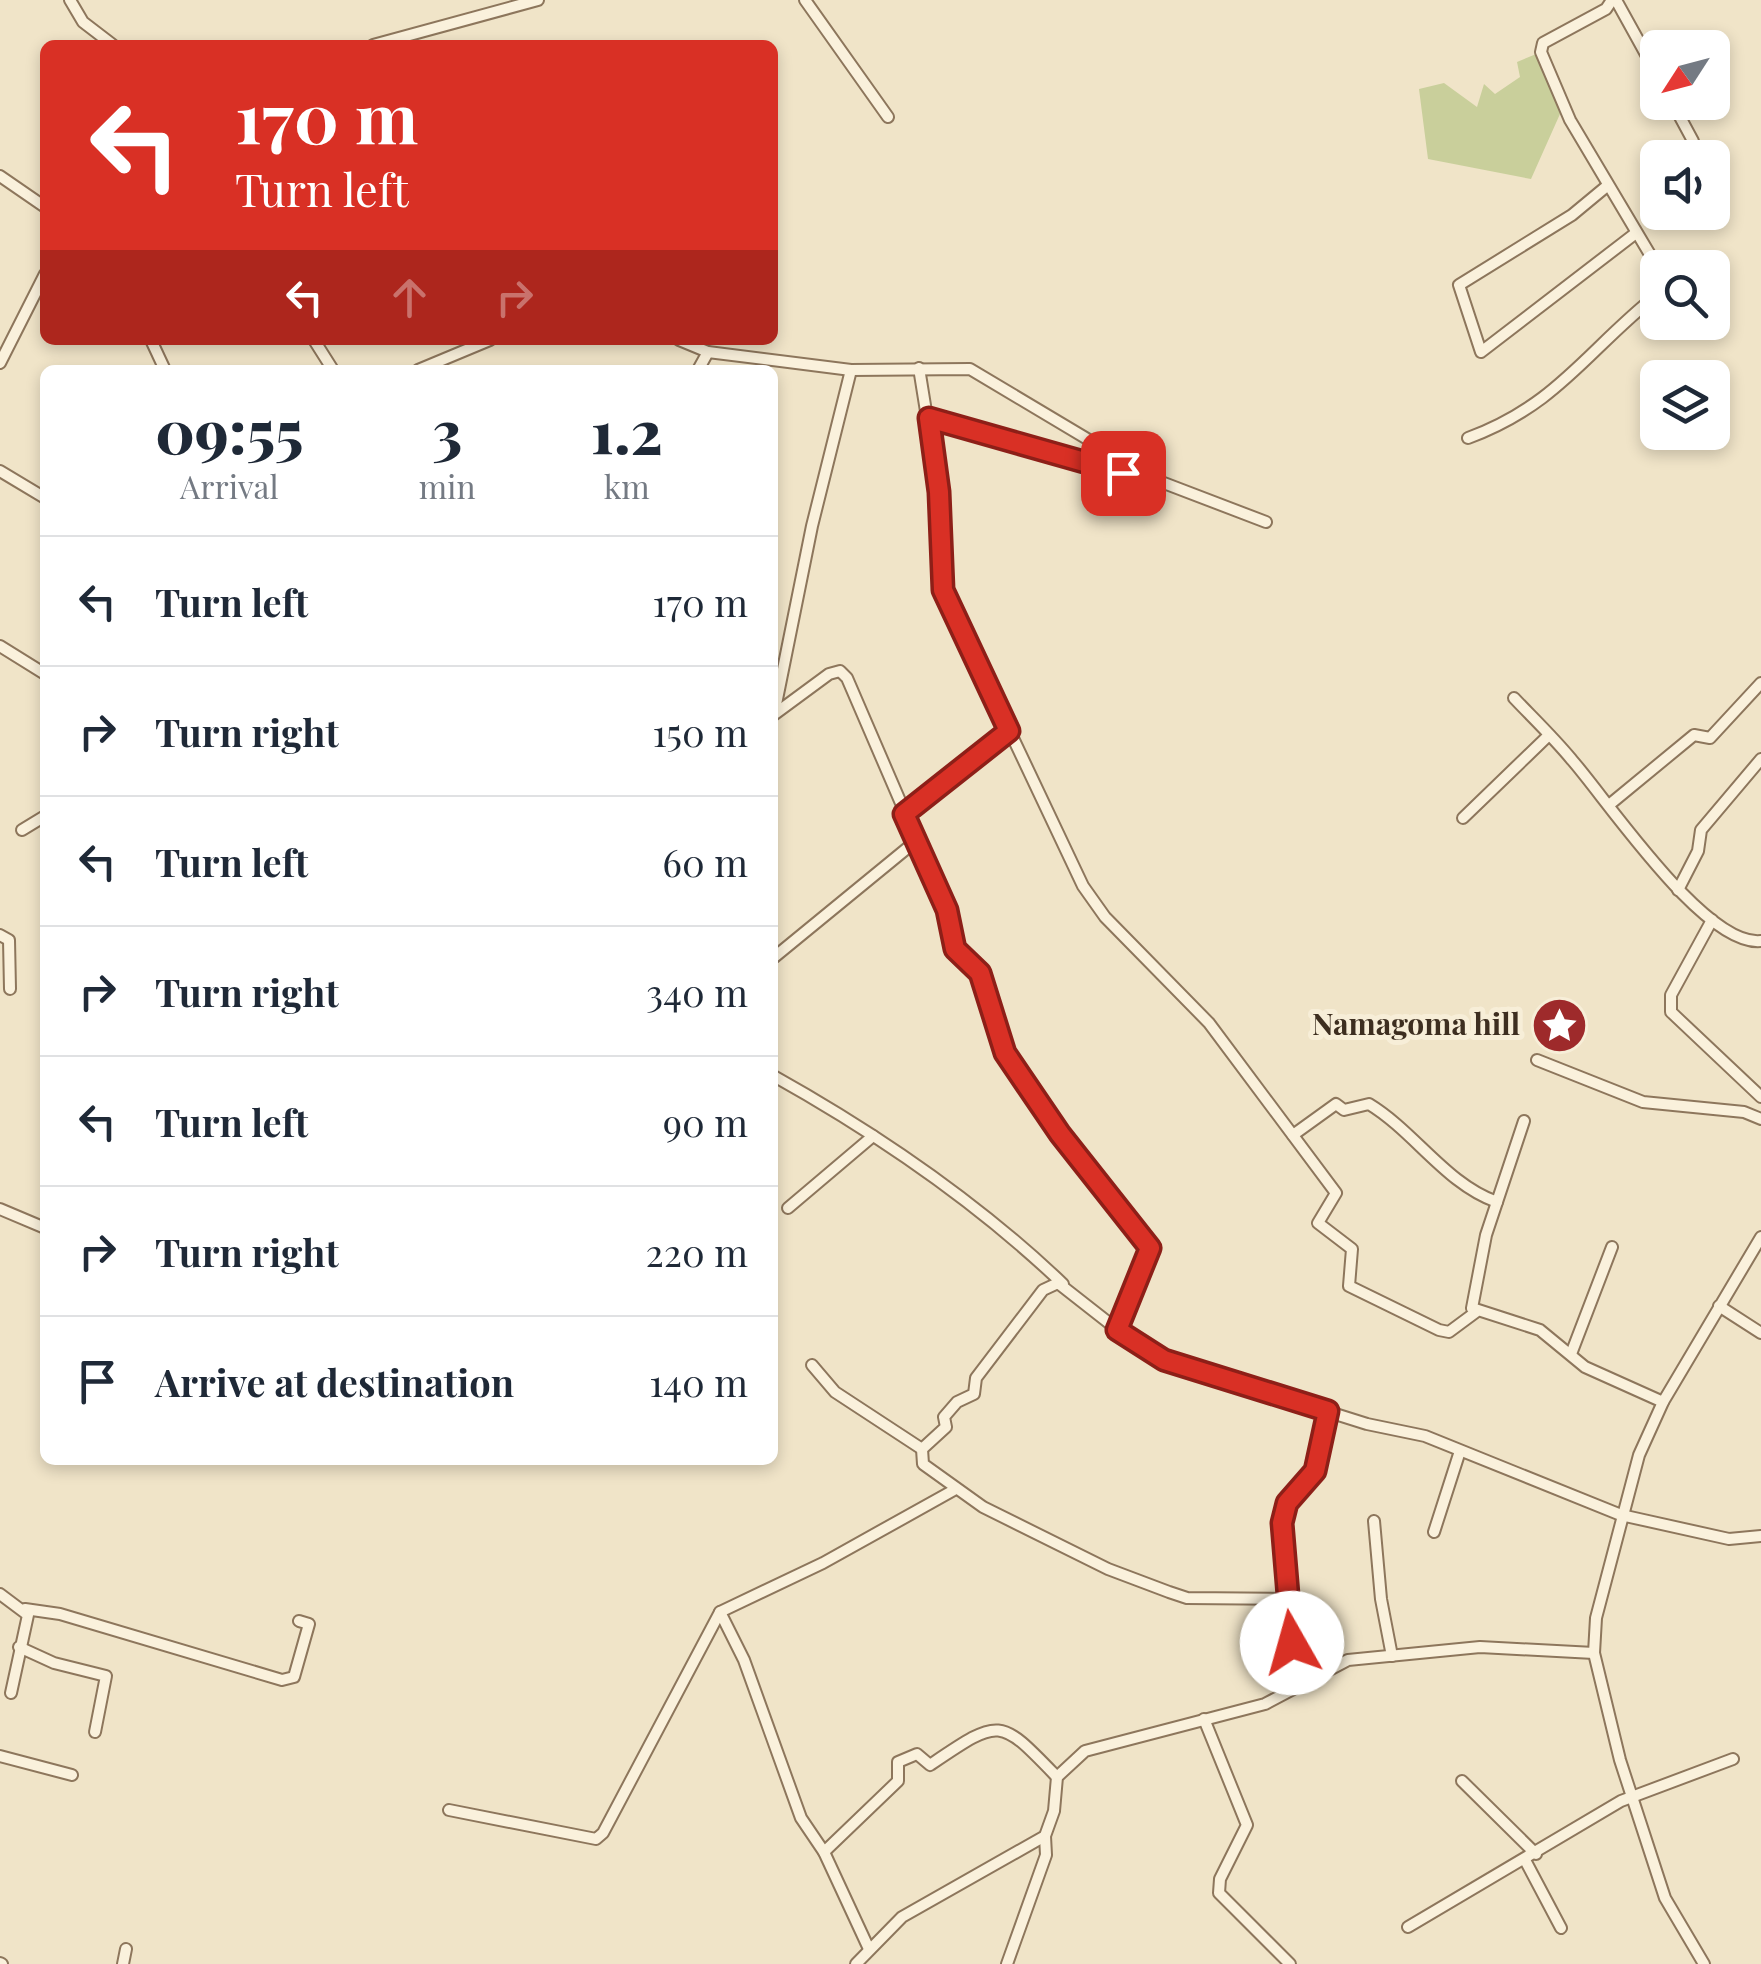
<!DOCTYPE html>
<style>
body{margin:0;font-family:"Playfair Display",serif;background:#f2f2f3;color:#1f2937;height:100vh;display:flex;flex-direction:column;font-size:38px;white-space:nowrap}
*{box-sizing:border-box;margin:0}
p{font-size:32px;color:#747a83}
.icon{flex:none;width:55px;height:55px;fill:none;stroke:currentColor;stroke-width:2;stroke-linecap:round;stroke-linejoin:round}
.map{position:relative;flex:1;overflow:hidden}
.details{position:absolute;left:40px;top:365px;width:738px;height:1100px;display:flex;flex-direction:column;background:#fff;border-radius:15px;box-shadow:0 5px 15px #0003}
.details>*{flex:none}
.guide{position:absolute;left:40px;top:40px;width:738px;height:305px;border-radius:15px;box-shadow:0 5px 15px #0003;background:#d93025;color:#fff;overflow:hidden}
.needle{width:65px;rotate:234deg}
.tools{position:absolute;left:1640px;top:30px;display:grid;gap:20px}
.tools a{display:grid;place-items:center;width:90px;height:90px;border-radius:15px;background:#fff;box-shadow:0 5px 15px #0003;font-size:50px}
.pin{position:absolute;display:grid;place-items:center;width:85px;height:85px;color:#fff;margin:-42px;border-radius:20px;box-shadow:0 5px 15px #0006}
.me{position:absolute;width:110px;margin:-55px;rotate:353deg;stroke-linejoin:round;filter:drop-shadow(0 0 8px #0008)}
.turn{display:flex;align-items:center;gap:35px;height:210px;padding:0 30px;font-size:45px}
.turn .icon{width:130px;height:130px;stroke-width:2.5}
.turn b{display:block;font-size:70px;line-height:85px}
.lanes{display:flex;align-items:center;height:95px;padding:0 30px;background:#0003;justify-content:center;gap:50px;direction:ltr}
.lanes .off{opacity:.35}
.eta{display:flex;justify-content:space-evenly;align-items:center;height:170px;text-align:center}
.eta b{font-size:60px;font-weight:800;line-height:70px}
ul{padding:0;list-style:none}
li{display:flex;align-items:center;gap:30px;height:130px;padding:0 30px;border-top:2px solid #e0e1e3}
li div{flex:1}
li b{display:block;font-size:38px}
li em{font-style:normal}
.map>svg:first-child{display:block}
.green{fill:#c9cf9b}
.lines{fill:none;stroke-linecap:round;stroke-linejoin:round}
.minor-casing{stroke:#8d765c;stroke-width:14}
.minor{stroke:#faf1dc;stroke-width:10}
.route-casing{stroke:#8d1f18;stroke-width:25}
.route{stroke:#d93025;stroke-width:18}
.labels{text-anchor:middle;stroke-width:10;stroke-linejoin:round;paint-order:stroke}
.poi-label{font-size:30px;font-weight:bold;fill:#3d2e20;stroke:#f7eed8;text-anchor:end}
</style>
<div class="map">
<svg width="1761" height="1964" viewBox="0 0 1761 1964">
<rect width="100%" height="100%" fill="#f0e4c8"/>
<path class="green" d="M1541,52l19,62 -29,65 -103,-20 -9,-70 25,-6 33,24 7,-23 11,10 25,-17 -3,-15z"/>
<g class="lines">
<defs>
<g id="minor">
<path d="M70,0l13,22 30,23"/>
<path d="M805,0l83,117"/>
<path d="M1612,0l-6,9 -63,34 -2,9 29,68 88,148"/>
<path d="M1616,0l42,76"/>
<path d="M373,45l165,-45"/>
<path d="M1672,102l21,39 -2,10"/>
<path d="M0,176l45,31"/>
<path d="M1607,186l-35,29 -113,70 22,67 155,-119"/>
<path d="M151,340l14,30"/>
<path d="M314,340l19,30"/>
<path d="M679,340l29,12 143,18 119,-1 186,111 110,42"/>
<path d="M0,363l45,-89"/>
<path d="M919,368l20,124 4,98 140,296 22,31 104,106 127,170 -18,30 34,26 -3,37 90,44 10,2 27,-20"/>
<path d="M418,370l72,-30"/>
<path d="M698,370l10,-18"/>
<path d="M929,417l219,63"/>
<path d="M1468,438c90,-33 120,-89 190,-144"/>
<path d="M0,471l45,27"/>
<path d="M0,646l45,28"/>
<path d="M1514,698c19,20 40,40 58,62 36,41 133,187 189,181"/>
<path d="M774,714l38,-188 39,-156"/>
<path d="M772,716l57,-42 11,-3 7,7 100,232 8,39 25,24 20,70 21,37 129,168 -33,82"/>
<path d="M1609,805l85,-70 16,3 51,-55"/>
<path d="M905,814l104,-83"/>
<path d="M1463,818l86,-83"/>
<path d="M22,830l23,-14"/>
<path d="M1678,890l20,-39 3,-21 60,-71"/>
<path d="M1712,920l-41,75v17l90,85"/>
<path d="M0,935l9,5 1,49"/>
<path d="M772,959l144,-118"/>
<path d="M1537,1060l106,42 101,10 17,7"/>
<path d="M772,1075c104,58 205,127 291,209"/>
<path d="M1524,1121l-38,114 -14,73 68,22 45,37 78,35"/>
<path d="M1293,1135l43,-31 8,6 25,-6c46,28 77,80 128,98"/>
<path d="M788,1208l85,-72"/>
<path d="M0,1209l45,19"/>
<path d="M1719,1306l42,27"/>
<path d="M1571,1354l41,-107"/>
<path d="M812,1365l23,27 87,57"/>
<path d="M1374,1521l7,78 11,57"/>
<path d="M1434,1532l26,-81"/>
<path d="M0,1594l28,21 -17,78"/>
<path d="M1286,1599l-99,-1 -18,-6 -61,-23 -125,-62 -60,-43 -1,-15 24,-22 -2,-10 13,-15 17,-8 2,-16 67,-88 15,-7 88,69 18,8 203,64 58,12 196,79 108,24 32,-3"/>
<path d="M25,1609l35,5 222,66 12,-3 15,-53 -10,-3"/>
<path d="M720,1612l24,48 57,158 23,34 45,97"/>
<path d="M19,1647l35,16 52,13 -11,56"/>
<path d="M1308,1683l-16,-40 -10,-120 5,-20 28,-32 13,-60"/>
<path d="M1204,1719l43,106 -27,54 -1,14 71,71"/>
<path d="M0,1756l72,19"/>
<path d="M1462,1781l74,73"/>
<path d="M449,1810l147,29 7,-6 117,-221 103,-49 131,-73"/>
<path d="M824,1852l74,-71v-19l19,-8 13,11c71,-48 69,-48 127,12"/>
<path d="M1525,1860l36,68"/>
<path d="M1408,1927l213,-126 112,-42"/>
<path d="M0,1963l2,1"/>
<path d="M123,1964l3,-15"/>
<path d="M856,1964l46,-47 143,-81 9,-25 3,-34 28,-26 180,-47 83,-44 132,-13 114,6"/>
<path d="M1007,1964l39,-109 -1,-19"/>
<path d="M1704,1964l-39,-66 -45,-138 -26,-107 2,-35 43,-163 24,-53 98,-165"/>
</g>
</defs>
<use href="#minor" class="minor-casing"/>
<use href="#minor" class="minor"/>
</g>
<g class="lines">
<defs>
<path id="route" d="M1123,473l-194,-55 10,74 4,98 66,141 -105,83 43,96 8,39 25,24 25,80 55,81 90,114 -33,82 47,30 164,51 -13,60 -28,32 -5,20 10,120"/>
</defs>
<use href="#route" class="route-casing"/>
<use href="#route" class="route"/>
</g>
<defs>
<symbol id="sight-disc" viewBox="-11 -11 22 22"><circle r="9.5" fill="#9e2a2b" stroke="#f7eed8"/><path d="M0-6L1.8-2.2L6-1.7L2.9 1.2L3.7 5.4L0 3.3L-3.7 5.4L-2.9 1.2L-6-1.7L-1.8-2.2Z" fill="#fff"/></symbol>
</defs>
<g fill-rule="evenodd">
<use href="#sight-disc" x="1528" y="994" width="63" height="63"/>
</g>
<g class="labels">
<g class="poi-label">
<text x="1520" y="1035">Namagoma hill</text>
</g>
</g>
</svg>
<div class="tools">
<a><svg class="needle" viewBox="-14 -14 28 28"><path d="M0-13l5 13h-10z" fill="#e53935"/><path d="M0 13l5-13h-10z" fill="#747a83"/></svg></a>
<a><svg class="icon" aria-label="sound" viewBox="0 0 24 24"><path d="M4 9h4l5-4v14l-5-4H4zM17 9q2 3 0 6"/></svg></a>
<a><svg class="icon" aria-label="search" viewBox="0 0 24 24"><circle cx="10" cy="10" r="6"/><path d="M15 15l6 6"/></svg></a>
<a><svg class="icon" aria-label="layers" viewBox="0 0 24 24"><path d="M12 4l9 5-9 5-9-5zM3 14l9 5 9-5"/></svg></a>
</div>
<div class="pin" style="left:1123px;top:473px;background:#d93025"><svg class="icon" aria-label="arrive" viewBox="0 0 24 24"><path d="M6 21V4h12l-3 4 3 4H6"/></svg></div>
<svg class="me" style="left:1292px;top:1643px" viewBox="-20 -20 40 40"><circle r="19" fill="#fff"/><path d="M0-13L10 11 0 6-10 11z" fill="#d93025"/></svg>
<div class="guide">
<div class="turn"><svg class="icon" aria-label="left" viewBox="0 0 24 24"><path d="M17 20v-9H6M10 6l-5 5 5 5"/></svg><div><b>170 m</b>Turn left</div></div>
<div class="lanes"><svg class="icon" aria-label="left" viewBox="0 0 24 24"><path d="M17 20v-9H6M10 6l-5 5 5 5"/></svg><svg class="icon off" aria-label="ahead" viewBox="0 0 24 24"><path d="M12 20V5M6 11l6-6 6 6"/></svg><svg class="icon off" aria-label="right" viewBox="0 0 24 24"><path d="M7 20v-9h11M14 6l5 5-5 5"/></svg></div>
</div>
<section class="details">
<div class="eta">
<div><b>09:55</b><p>Arrival</p></div>
<div><b>3</b><p>min</p></div>
<div><b>1.2</b><p>km</p></div>
</div>
<ul>
<li><svg class="icon" aria-label="left" viewBox="0 0 24 24"><path d="M17 20v-9H6M10 6l-5 5 5 5"/></svg><div><b>Turn left</b></div><em>170 m</em></li>
<li><svg class="icon" aria-label="right" viewBox="0 0 24 24"><path d="M7 20v-9h11M14 6l5 5-5 5"/></svg><div><b>Turn right</b></div><em>150 m</em></li>
<li><svg class="icon" aria-label="left" viewBox="0 0 24 24"><path d="M17 20v-9H6M10 6l-5 5 5 5"/></svg><div><b>Turn left</b></div><em>60 m</em></li>
<li><svg class="icon" aria-label="right" viewBox="0 0 24 24"><path d="M7 20v-9h11M14 6l5 5-5 5"/></svg><div><b>Turn right</b></div><em>340 m</em></li>
<li><svg class="icon" aria-label="left" viewBox="0 0 24 24"><path d="M17 20v-9H6M10 6l-5 5 5 5"/></svg><div><b>Turn left</b></div><em>90 m</em></li>
<li><svg class="icon" aria-label="right" viewBox="0 0 24 24"><path d="M7 20v-9h11M14 6l5 5-5 5"/></svg><div><b>Turn right</b></div><em>220 m</em></li>
<li><svg class="icon" aria-label="arrive" viewBox="0 0 24 24"><path d="M6 21V4h12l-3 4 3 4H6"/></svg><div><b>Arrive at destination</b></div><em>140 m</em></li>
</ul>
</section>
</div>
